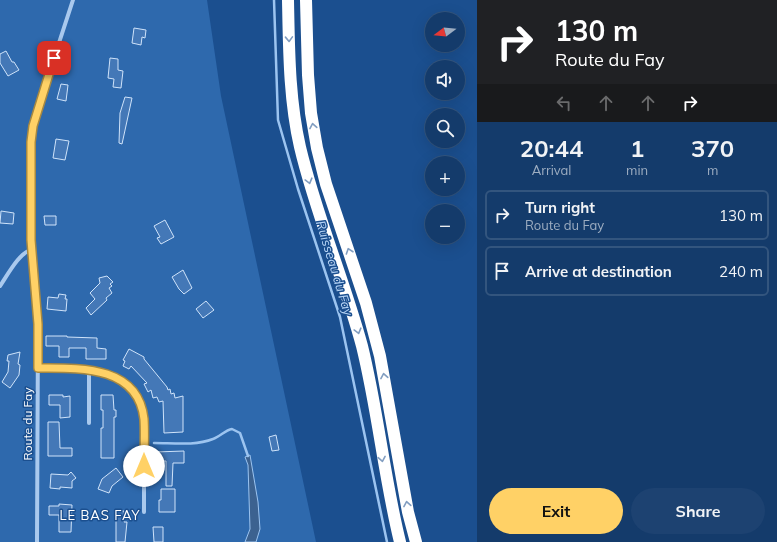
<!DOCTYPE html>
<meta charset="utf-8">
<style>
body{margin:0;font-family:Mulish,sans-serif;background:#1d4271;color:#f1f3f6;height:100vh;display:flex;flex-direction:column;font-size:15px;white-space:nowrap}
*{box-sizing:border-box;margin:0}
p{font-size:13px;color:#9dadc1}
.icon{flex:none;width:22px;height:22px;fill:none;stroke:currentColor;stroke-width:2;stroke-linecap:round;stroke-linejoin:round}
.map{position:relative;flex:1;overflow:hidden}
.panel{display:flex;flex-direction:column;background:#143b6b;width:300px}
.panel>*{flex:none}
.banner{background:#202124;color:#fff;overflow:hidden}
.needle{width:26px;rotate:254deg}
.fabs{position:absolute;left:425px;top:12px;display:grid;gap:8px}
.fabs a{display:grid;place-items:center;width:40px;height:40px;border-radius:50%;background:#143b6b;box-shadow:0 4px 16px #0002,0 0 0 1px #33557e;font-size:20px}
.pin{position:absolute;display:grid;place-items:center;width:34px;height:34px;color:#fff;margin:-17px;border-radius:8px;box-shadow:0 2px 6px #0006}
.me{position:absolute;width:44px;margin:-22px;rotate:0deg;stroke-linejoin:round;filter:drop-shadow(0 0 3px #0008)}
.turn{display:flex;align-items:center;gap:14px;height:84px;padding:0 12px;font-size:18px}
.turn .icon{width:52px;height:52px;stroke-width:2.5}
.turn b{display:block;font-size:28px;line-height:34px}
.lanes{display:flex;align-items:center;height:38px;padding:0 12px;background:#0003;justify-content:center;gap:20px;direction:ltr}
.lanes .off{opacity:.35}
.eta{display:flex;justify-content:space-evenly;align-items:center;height:68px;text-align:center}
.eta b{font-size:24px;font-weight:700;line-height:28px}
.button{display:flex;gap:8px;margin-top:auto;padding:8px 12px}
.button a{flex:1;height:46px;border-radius:24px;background:#ffd166;color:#111;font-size:16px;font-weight:700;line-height:46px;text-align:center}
.button a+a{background:#1d4271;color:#f1f3f6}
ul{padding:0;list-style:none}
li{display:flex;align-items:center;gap:12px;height:50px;margin:0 8px 6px;padding:0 4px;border:2px solid #33557e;border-radius:6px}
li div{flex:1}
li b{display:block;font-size:15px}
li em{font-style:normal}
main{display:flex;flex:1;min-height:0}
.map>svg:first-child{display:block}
.green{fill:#2e69ad}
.water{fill:#3c6290;stroke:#9cc4f0}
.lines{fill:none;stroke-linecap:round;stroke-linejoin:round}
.stream{stroke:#9cc4f0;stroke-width:2.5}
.building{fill:#4478b7;stroke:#cfe3fa}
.minor{stroke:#a9c9ee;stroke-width:4}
.motorway{stroke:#fff;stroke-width:12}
.oneway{stroke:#829ec1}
.route-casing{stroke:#a68842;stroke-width:10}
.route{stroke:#ffd166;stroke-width:7}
.labels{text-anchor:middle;stroke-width:3;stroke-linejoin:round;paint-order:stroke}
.street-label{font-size:12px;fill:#fff;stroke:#1b4f8f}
.water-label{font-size:13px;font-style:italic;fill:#b5d3f5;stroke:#1b4f8f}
.neighbourhood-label{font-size:13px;letter-spacing:1px;fill:#fff;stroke:#1b4f8f}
</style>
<main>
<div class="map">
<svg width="477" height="542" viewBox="0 0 477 542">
<rect width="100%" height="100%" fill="#1b4f8f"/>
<path class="green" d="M0,0h207l14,96 95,446h-316z"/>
<path class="water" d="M250,455l8,47 2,27 -4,13h-11l5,-13 -2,-64 -3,-8z"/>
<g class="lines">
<g class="stream">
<path d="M274,0l4,120 20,69 42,128 47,225"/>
<path d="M154,443c19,0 41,3 59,-4 7,-2 12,-9 19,-10l8,4 8,23"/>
</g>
</g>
<g class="building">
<path d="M134,28l12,2 -1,8 -3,-1 -1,8 -9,-2z"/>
<path d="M6,51l6,11h2l5,8 -11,6 -8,-13v-9z"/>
<path d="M110,58l8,1v11l5,1 -2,17 -8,-1 1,-8 -6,-1z"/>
<path d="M61,84l7,1 -2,16 -9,-2z"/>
<path d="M125,97l7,1 -10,46 -3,-1 1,-30z"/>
<path d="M56,139l13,2 -4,19 -12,-2z"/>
<path d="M1,211l13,2 -1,11 -13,-1z"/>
<path d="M44,216h12v9h-11z"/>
<path d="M165,220l9,17 -13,7 -4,-6 3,-1 -6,-11z"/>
<path d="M183,270l9,18 -8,6 -5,-5 -7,-12z"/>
<path d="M107,276l6,6 -3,2 2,2 -3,2 3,5 -6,5 1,2 -16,15 -5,-7 9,-9 -5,-6 10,-10 -1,-5z"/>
<path d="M59,294l7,1 -1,4h2l-1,12 -19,-2 1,-12 10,1z"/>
<path d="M206,301l8,9 -11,8 -7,-9z"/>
<path d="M46,336h21v1l30,1v10l9,1v10h-20v-11h-17v9h-10v-11h-13z"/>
<path d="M129,349l15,8v2l23,28 1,3 2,-1 1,5 3,-1 1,5 8,-2v36l-19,1 -1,-32 -4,1 -2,-5 -4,1 -2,-8 -3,2 -4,-8 3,-1 -16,-17 -2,3 -6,-3 2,-5 -2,-1z"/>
<path d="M20,352l-2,12 2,1 -1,10 -9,13 -8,-6 6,-10 1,-11h-2l1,-6z"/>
<path d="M49,395h14v2l7,-1v21l-10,1v-13h-11z"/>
<path d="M101,395h12l1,15h2v7h-2v41h-13v-30h2v-18h-2z"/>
<path d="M48,422h11l1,26h12v8h-24z"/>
<path d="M276,435l3,15 -7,1 -3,-14z"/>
<path d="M184,451v12h-11l-1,23h-6v-25h-11v-9z"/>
<path d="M116,468l7,9 -11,9 -3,7 -11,-4 4,-10z"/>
<path d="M71,472l5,6 -4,3v7l-12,-1v2l-10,-1 1,-14 17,1z"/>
<path d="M161,489h14v23h-16v-12h2z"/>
<path d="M59,504l13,1 -1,27h-12v-17h-10v-9h10z"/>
<path d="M116,511h8v11h3l-2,20h-9z"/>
<path d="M153,527h10v15h-9z"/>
</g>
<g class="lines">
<g class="minor">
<path d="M0,286c7,-10 20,-35 32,-36"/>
<path d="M38,368c20,0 58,-1 76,8 33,16 30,49 30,80 0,19 0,37 0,56"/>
<path d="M89,370v53"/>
<path d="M37,542l1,-218 -7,-84v-98l2,-16 7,-25 33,-101"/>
</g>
<g class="motorway">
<path d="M288,0c1,49 1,99 12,147 16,68 44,132 62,199 16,65 22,131 38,196"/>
<path d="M306,0l2,75 3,38 6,35 9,36 40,119 14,53 28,156 8,30"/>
</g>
</g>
<defs><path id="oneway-chevron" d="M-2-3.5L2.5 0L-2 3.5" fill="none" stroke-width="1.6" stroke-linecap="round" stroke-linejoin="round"/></defs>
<g class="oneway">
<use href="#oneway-chevron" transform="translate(289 39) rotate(88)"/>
<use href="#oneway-chevron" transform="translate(313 126) rotate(-100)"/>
<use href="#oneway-chevron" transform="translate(309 181) rotate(75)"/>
<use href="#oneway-chevron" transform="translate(349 251) rotate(-109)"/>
<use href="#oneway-chevron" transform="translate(358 331) rotate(75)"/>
<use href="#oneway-chevron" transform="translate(384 376) rotate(-100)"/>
<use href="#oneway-chevron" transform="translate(382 459) rotate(80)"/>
<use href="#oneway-chevron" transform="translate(407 504) rotate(-100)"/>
</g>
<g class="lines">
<defs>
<path id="route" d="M54,58l-21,68 -2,16v98l7,84v44c41,0 100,-3 106,51 1,15 0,31 0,47"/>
</defs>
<use href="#route" class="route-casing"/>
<use href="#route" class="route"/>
</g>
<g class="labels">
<g class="street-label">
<text transform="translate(28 424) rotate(-90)" y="4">Route du Fay</text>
</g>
<g class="water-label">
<text transform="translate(335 268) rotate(73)" y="5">Ruisseau du Fay</text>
</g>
<g class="neighbourhood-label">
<text x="100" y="520">LE BAS FAY</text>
</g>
</g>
</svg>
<div class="fabs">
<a><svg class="needle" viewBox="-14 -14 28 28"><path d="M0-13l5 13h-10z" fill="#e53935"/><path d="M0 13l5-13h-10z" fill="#9dadc1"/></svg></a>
<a><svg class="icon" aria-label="sound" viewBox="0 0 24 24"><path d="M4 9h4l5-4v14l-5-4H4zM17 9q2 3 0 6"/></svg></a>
<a><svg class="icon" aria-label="search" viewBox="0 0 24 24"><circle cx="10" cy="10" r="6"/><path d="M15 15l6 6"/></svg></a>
<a>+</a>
<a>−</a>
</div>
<div class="pin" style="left:54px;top:58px;background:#d93025"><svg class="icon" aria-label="arrive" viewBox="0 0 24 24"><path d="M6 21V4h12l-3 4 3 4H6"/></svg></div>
<svg class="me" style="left:144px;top:466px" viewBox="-20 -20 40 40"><circle r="19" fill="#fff"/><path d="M0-13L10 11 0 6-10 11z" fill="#ffd166"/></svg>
</div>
<section class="panel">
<div class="banner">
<div class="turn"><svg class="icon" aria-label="right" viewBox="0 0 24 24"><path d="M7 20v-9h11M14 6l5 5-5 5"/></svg><div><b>130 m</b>Route du Fay</div></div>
<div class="lanes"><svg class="icon off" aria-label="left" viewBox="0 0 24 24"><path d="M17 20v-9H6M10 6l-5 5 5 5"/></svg><svg class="icon off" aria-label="ahead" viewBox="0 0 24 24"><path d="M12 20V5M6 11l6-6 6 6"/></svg><svg class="icon off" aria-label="ahead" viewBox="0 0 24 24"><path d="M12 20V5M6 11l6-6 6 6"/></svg><svg class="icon" aria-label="right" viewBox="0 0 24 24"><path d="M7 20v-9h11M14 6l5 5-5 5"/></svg></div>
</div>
<div class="eta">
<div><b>20:44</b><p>Arrival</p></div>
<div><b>1</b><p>min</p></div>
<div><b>370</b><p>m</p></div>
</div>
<ul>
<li><svg class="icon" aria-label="right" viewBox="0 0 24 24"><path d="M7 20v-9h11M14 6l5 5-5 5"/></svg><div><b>Turn right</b><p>Route du Fay</p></div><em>130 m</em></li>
<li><svg class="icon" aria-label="arrive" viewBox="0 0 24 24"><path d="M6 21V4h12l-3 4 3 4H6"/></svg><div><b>Arrive at destination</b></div><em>240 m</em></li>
</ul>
<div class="button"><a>Exit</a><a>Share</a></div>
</section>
</main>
